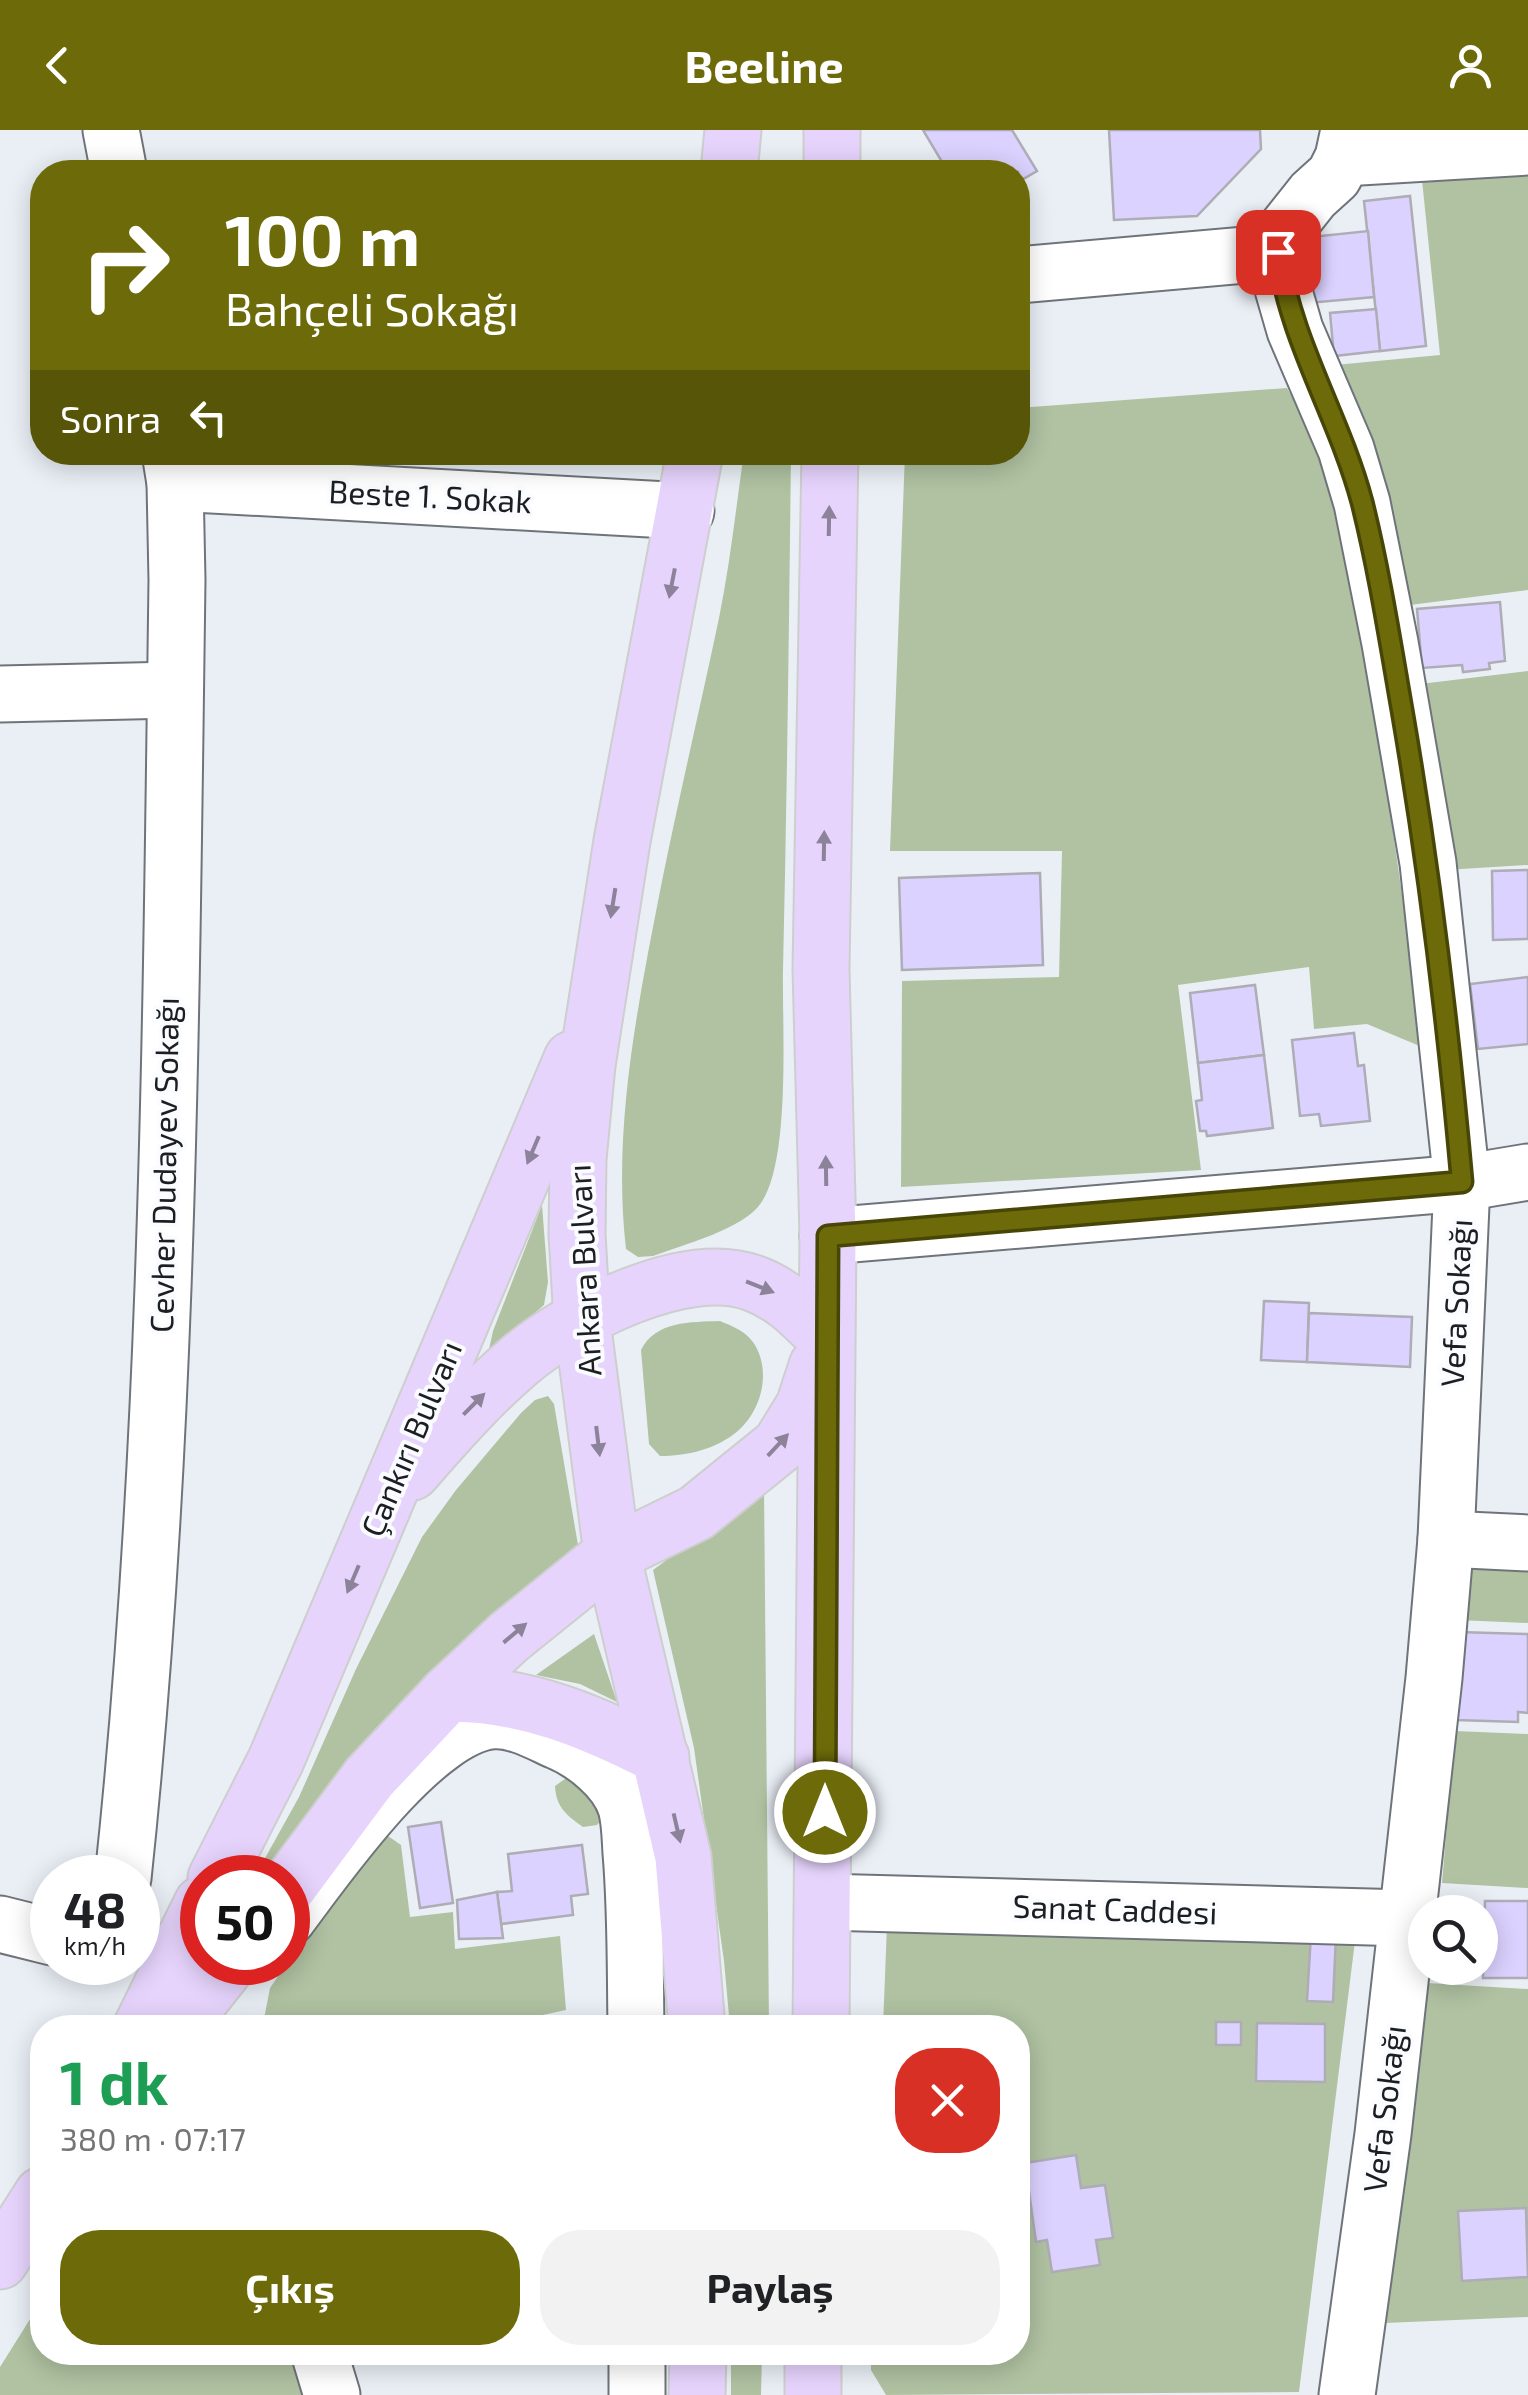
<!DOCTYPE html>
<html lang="tr">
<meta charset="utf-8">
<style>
body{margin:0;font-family:"Exo 2",sans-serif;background:#f2f2f2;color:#202124;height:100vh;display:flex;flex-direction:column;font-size:38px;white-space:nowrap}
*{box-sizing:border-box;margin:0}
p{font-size:32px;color:#757577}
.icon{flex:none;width:55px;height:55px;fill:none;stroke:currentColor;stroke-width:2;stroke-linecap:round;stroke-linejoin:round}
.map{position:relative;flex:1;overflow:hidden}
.sheet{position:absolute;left:30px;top:1885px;width:1000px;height:350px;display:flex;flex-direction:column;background:#fff;border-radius:40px;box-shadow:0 5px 25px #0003}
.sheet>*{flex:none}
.banner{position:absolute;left:30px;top:30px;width:1000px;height:305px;border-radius:40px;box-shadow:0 5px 25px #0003;background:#6d6b09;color:#fff;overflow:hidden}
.controls{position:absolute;left:1408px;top:1765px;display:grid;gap:20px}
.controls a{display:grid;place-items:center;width:90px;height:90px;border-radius:50%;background:#fff;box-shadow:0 5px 25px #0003;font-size:50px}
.speed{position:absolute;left:30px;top:1725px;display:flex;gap:20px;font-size:50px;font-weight:700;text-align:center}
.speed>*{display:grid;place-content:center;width:130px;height:130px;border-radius:50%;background:#fff;box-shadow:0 5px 25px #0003;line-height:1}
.speed small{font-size:25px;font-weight:400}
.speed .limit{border:15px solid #d22;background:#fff;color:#111}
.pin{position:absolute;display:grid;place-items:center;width:85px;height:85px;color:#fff;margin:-42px;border-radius:20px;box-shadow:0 5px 15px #0006}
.me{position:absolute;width:110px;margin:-55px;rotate:0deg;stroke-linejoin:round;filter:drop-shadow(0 0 8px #0008)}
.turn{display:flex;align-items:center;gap:35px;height:210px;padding:0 30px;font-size:45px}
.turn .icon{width:130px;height:130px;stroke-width:2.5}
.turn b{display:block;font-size:70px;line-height:85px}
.then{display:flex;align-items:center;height:95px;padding:0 30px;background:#0003;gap:20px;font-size:38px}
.round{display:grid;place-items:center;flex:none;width:105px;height:105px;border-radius:40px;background:#f2f2f2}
.headline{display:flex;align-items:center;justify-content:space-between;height:170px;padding:0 30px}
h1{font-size:60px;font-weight:700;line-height:75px;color:#1e9e55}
.button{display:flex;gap:20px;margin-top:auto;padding:20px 30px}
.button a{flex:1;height:115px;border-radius:40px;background:#6d6b09;color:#fff;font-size:40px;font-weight:700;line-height:115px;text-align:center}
.button a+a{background:#f2f2f2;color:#202124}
header{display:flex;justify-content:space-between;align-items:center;height:130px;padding:0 30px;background:#6d6b09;color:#fff;font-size:45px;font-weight:700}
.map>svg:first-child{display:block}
.green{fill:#b0c2a2}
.building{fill:#dbd2ff;stroke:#aeacb4;stroke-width:2.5}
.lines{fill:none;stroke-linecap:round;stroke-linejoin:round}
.minor-casing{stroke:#6f747a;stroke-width:59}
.major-casing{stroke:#cdcece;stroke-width:59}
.minor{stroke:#fff;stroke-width:55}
.major{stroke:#e7d4fd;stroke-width:55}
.oneway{fill:#8c829a}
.route-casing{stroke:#474606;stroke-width:25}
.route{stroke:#6d6b09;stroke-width:18}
.labels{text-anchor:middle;stroke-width:8;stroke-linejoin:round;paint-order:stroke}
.street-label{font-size:32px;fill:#1d1e21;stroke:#fafcff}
</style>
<header><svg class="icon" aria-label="back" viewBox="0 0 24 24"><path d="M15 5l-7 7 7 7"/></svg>Beeline<svg class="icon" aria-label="person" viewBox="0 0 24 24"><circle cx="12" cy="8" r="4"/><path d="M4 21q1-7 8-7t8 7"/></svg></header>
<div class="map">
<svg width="1528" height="2265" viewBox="0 0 1528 2265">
<rect width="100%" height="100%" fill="#eaeff6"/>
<g class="green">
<path d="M1528,44v416l-118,15 -75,-240 105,-10 -18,-175z"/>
<path d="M1287,258c60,103 73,227 91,343 16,105 31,210 44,316l-55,-23 -53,5 -5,-62 -131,18 23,185 -300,17 1,-206 157,-4 3,-126h-172l15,-398 113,-1v-44z"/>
<path d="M744,322l47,1c-2,172 -4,345 -8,517 -1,57 8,189 -22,233 -17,26 -79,42 -108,53l-15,1 -12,-8c-14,-121 12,-245 35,-363 18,-89 39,-178 58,-268 11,-54 17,-110 25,-166z"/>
<path d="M1528,541v194l-83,5 -25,-186z"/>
<path d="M542,1075l6,77 -4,23 -56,49 5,-23z"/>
<path d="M720,1191c12,5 25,10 33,21 20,29 8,72 -19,92 -21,16 -48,22 -74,22l-11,-12 -8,-94c14,-29 50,-28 79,-29z"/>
<path d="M548,1266l6,8 25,147c-63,43 -123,93 -176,149 -51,53 -92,118 -135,177l-14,1 45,-81 57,-128 66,-132 34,-47 65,-77 14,-13z"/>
<path d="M764,1358l5,539h-39l-6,-66 -30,-213 -41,-178z"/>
<path d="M1462,1425l66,5v63l-70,-3z"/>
<path d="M594,1504l23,68 -37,-18 -44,-9z"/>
<path d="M1455,1601l73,3v154l-86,-5z"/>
<path d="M579,1639l28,45 -10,11 -14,2c-17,-12 -27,-20 -28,-41z"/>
<path d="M388,1706l13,9 9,72 43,-5 2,37 105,-13 6,74 -84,18h-216l-3,-4 7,-36 90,-131z"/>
<path d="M887,1795l468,16 -56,451 -413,3 -15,-25v-17l147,-1v-324l-135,-1z"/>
<path d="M1427,1853l101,6v328l-143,6z"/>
<path d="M42,2170v52l266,1 6,42h-314v-28z"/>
<path d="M731,2223h31l-1,42h-30z"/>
</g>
<g class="building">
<path d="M923,0h89l25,41 -19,11v-10h-70z"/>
<path d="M1109,0h151l1,19 -64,67 -83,4z"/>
<path d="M1410,66l16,150 -46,5 -16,-150z"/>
<path d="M1368,101l6,66 -66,6 -7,-65z"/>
<path d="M1376,179l4,42 -46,5 -4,-43z"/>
<path d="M219,322h96v3l-96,3z"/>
<path d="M1500,472l5,59 -16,2 1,6 -27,3 -1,-7 -40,3 -5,-59z"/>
<path d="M1528,740v69l-35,1 -1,-69z"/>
<path d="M1040,743l3,92 -141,5 -3,-92z"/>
<path d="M1528,847v67l-50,5 -8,-65z"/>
<path d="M1255,855l9,70 -66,8 -8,-70z"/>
<path d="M1354,903l4,33 6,-1 6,56 -49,5 -2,-12 -19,2 -8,-76z"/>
<path d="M1264,925l9,73 -66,8 -1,-5h-6l-4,-30 6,-1 -4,-37z"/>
<path d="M1264,1171l45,2 -2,59 -46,-2z"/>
<path d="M1309,1183l103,4 -2,50 -103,-5z"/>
<path d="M1458,1502l70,2v79l-10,-1v10l-62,-2z"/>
<path d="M441,1692l12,81 -33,5 -12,-81z"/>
<path d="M582,1715l6,49 -17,2 2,19 -72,9 -4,-32 15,-1 -4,-37z"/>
<path d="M497,1762l6,46 -44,1 -2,-39z"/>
<path d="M1485,1771h43v77h-45z"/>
<path d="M1311,1804l25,1 -3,67 -26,-1z"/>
<rect x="1216" y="1892" width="25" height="23"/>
<path d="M1257,1893l68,1v58l-69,-1z"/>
<path d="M1076,2025l5,33 24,-3 8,53 -17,2 4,25 -48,7 -5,-32 -11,2 -11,-79z"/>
<path d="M1526,2078l2,69 -66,4 -4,-70z"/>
</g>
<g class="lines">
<defs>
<g id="minor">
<path d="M111,0l8,42"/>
<path d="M1343,28l185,-11"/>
<path d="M1018,145l260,-23"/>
<path d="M175,353l511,28"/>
<path d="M0,564l175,-4"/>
<path d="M828,1106l634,-53 66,-11"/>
<path d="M1446,1409l82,4"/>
<path d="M123,1748c46,-431 48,-865 54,-1298l-2,-97 -5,-31"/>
<path d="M823,1772l584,16"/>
<path d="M288,1788c39,-52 135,-190 204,-197 22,-2 45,11 65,20 27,11 60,37 69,66 4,14 4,31 5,46 5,58 4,116 5,175"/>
<path d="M0,1794l52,13"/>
<path d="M319,2222l13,43"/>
<path d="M637,2265v-43"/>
<path d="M1347,2265l36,-261 51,-456 12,-139 16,-356 -34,-320 -38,-220 -28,-140 -16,-54 -51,-119 -13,-45 -4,-33 8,-23 27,-34 21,-19 9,-18 6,-28"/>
</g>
<g id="major">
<path d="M729,42l4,-42"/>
<path d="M832,42v-42"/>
<path d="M695,322l-73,389 -35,224 -9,94 -1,75 5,87 30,233 71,303 14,171"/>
<path d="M412,1342c34,-39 68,-78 107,-111 52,-44 166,-103 234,-78 31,11 51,33 73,55"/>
<path d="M448,1564c79,0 144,28 213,63"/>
<path d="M216,1748l60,-118 296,-701"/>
<path d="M288,1757l81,-109 79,-84 61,-57 103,-83 84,-41 84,-68 24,-39 13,-40"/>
<path d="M141,1898l61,-124"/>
<path d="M178,1898l52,-66"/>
<path d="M821,1898l7,-792 -7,-267 9,-517"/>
<path d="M0,2131l42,-66"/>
<path d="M697,2265l1,-43"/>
<path d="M813,2265v-43"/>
</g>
</defs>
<use href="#minor" class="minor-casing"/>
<use href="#major" class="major-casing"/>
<use href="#minor" class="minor"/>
<use href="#major" class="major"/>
</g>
<defs><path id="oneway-solid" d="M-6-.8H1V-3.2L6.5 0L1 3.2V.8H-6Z" transform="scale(2.5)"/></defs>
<g class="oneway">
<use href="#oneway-solid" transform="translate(829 391) rotate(-89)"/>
<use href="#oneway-solid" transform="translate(672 453) rotate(101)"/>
<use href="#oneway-solid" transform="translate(824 716) rotate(-89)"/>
<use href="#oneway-solid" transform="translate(613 773) rotate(99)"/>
<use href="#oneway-solid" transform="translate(533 1020) rotate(113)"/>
<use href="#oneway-solid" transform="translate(826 1041) rotate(-91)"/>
<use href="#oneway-solid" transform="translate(760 1157) rotate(22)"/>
<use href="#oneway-solid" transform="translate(474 1274) rotate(-45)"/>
<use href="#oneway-solid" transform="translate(598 1311) rotate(83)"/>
<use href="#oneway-solid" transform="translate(778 1315) rotate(-47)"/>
<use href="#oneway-solid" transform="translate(353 1449) rotate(113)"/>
<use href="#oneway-solid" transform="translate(515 1503) rotate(-40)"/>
<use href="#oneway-solid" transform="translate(677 1698) rotate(77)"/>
</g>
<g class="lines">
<defs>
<path id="route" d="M825,1682l3,-576 634,-54c-14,-158 -33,-315 -60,-472 -12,-69 -23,-140 -40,-208 -23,-86 -72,-161 -84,-250"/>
</defs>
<use href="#route" class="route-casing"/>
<use href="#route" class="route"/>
</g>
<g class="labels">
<g class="street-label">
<text transform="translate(430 367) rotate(3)" y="11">Beste 1. Sokak</text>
<text transform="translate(165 1035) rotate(-89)" y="11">Cevher Dudayev Sokağı</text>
<text transform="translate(585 1140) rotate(-93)" y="11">Ankara Bulvarı</text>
<text transform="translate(1457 1173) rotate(-87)" y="11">Vefa Sokağı</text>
<text transform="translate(412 1309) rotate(-67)" y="11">Çankırı Bulvarı</text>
<text transform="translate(1115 1780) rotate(2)" y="11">Sanat Caddesi</text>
<text transform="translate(1385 1979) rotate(-83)" y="11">Vefa Sokağı</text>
</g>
</g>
</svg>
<div class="controls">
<a><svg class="icon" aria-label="search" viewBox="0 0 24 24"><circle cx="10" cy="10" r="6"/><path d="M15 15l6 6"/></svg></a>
</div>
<div class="speed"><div>48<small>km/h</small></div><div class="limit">50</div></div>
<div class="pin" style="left:1278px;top:122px;background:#d93025"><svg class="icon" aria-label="arrive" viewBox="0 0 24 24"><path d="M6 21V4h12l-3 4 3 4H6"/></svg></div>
<svg class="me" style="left:825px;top:1682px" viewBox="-20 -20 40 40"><circle r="17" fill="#6d6b09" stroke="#fff" stroke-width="3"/><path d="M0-11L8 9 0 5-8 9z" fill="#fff"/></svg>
<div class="banner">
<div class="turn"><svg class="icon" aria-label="right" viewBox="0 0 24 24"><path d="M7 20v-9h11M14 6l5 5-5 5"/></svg><div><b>100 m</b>Bahçeli Sokağı</div></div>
<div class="then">Sonra<svg class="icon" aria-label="left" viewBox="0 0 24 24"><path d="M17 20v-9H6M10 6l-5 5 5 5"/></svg></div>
</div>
<section class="sheet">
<div class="headline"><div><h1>1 dk</h1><p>380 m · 07:17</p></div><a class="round" style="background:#d93025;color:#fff"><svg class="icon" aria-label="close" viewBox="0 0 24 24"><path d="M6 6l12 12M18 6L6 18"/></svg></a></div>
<div class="button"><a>Çıkış</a><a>Paylaş</a></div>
</section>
</div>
